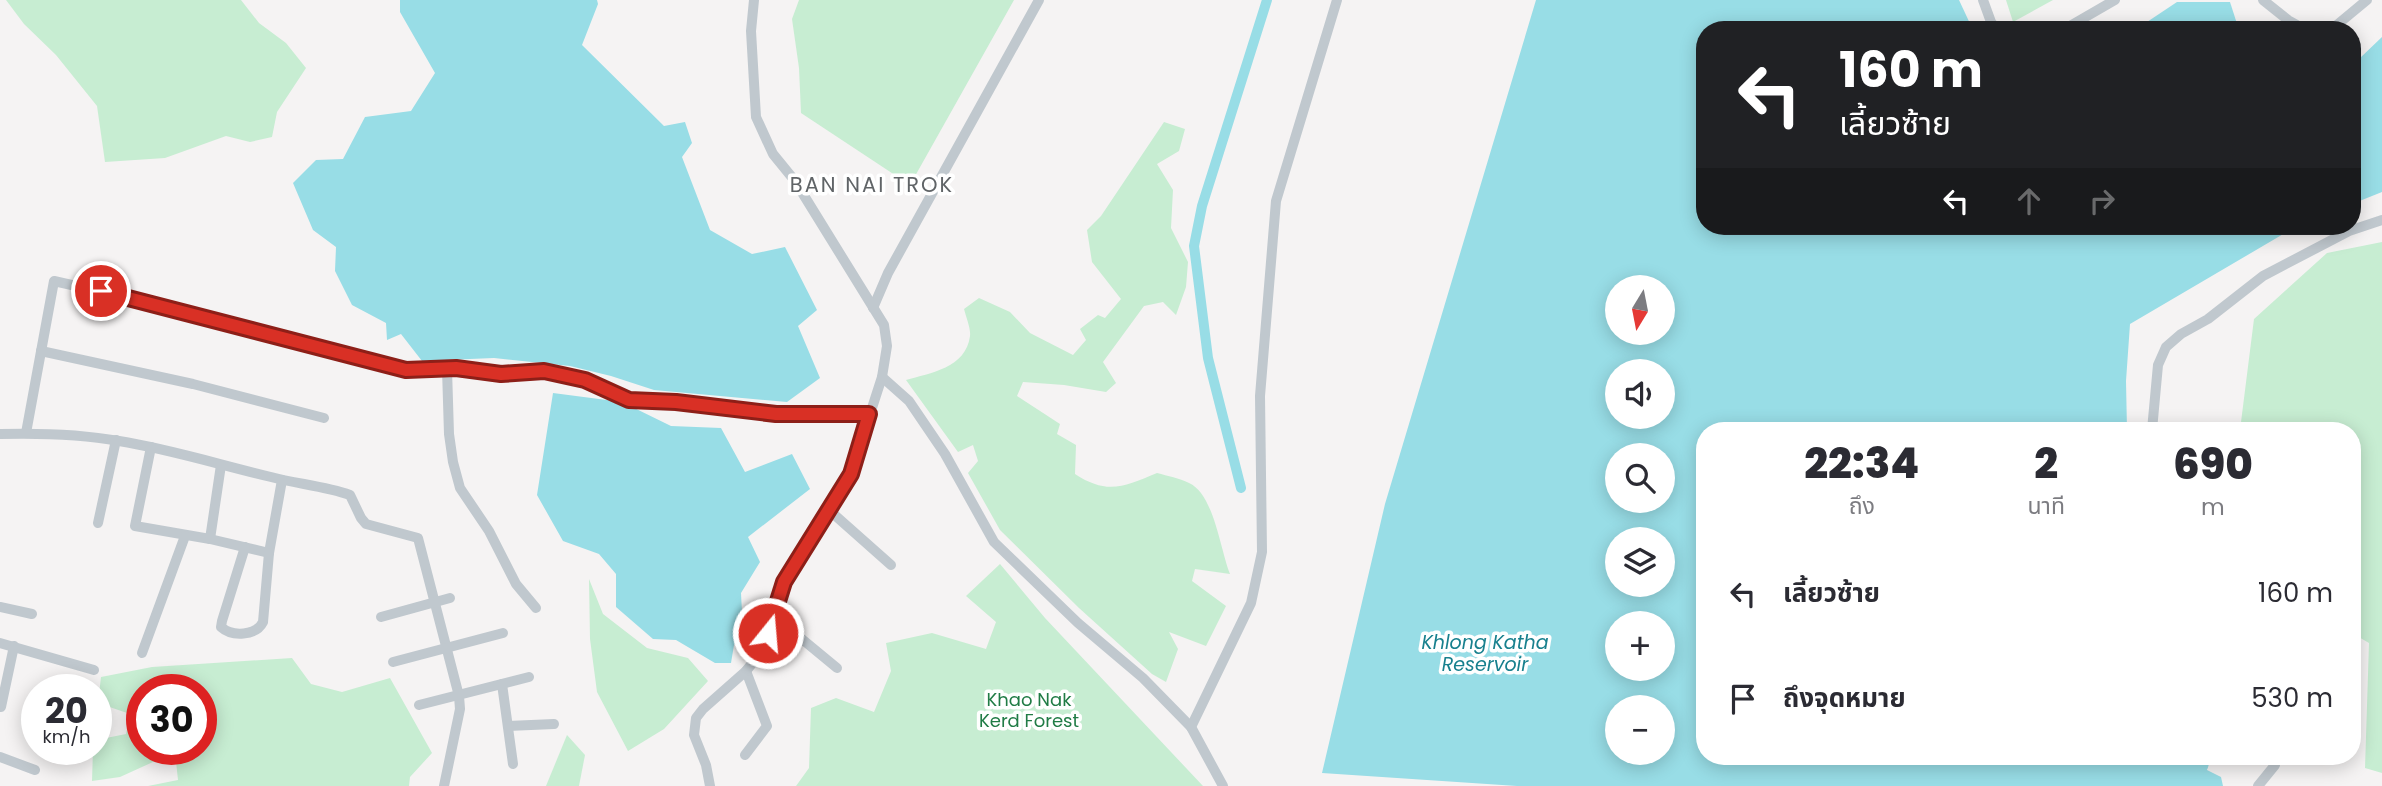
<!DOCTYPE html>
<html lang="th">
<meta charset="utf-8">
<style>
body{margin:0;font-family:Poppins,"Noto Sans Thai",sans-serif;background:#f2f2f3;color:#2b2b33;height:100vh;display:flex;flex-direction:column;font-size:26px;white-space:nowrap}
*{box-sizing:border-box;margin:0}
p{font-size:23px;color:#7c7c81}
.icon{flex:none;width:38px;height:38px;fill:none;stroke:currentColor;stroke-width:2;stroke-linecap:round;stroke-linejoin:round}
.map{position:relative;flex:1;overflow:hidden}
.drawer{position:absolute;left:1696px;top:422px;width:665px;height:343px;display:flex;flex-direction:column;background:#fff;border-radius:28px;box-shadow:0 4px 18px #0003}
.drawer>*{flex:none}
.banner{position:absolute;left:1696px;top:21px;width:665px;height:214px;border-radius:28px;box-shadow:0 4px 18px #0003;background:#202124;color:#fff;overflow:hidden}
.needle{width:46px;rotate:190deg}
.controls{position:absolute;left:1605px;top:275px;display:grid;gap:14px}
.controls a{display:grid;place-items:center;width:70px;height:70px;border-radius:50%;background:#fff;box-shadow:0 4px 18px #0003;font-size:35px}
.speed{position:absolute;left:21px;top:674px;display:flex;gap:14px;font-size:35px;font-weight:700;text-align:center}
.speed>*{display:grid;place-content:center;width:91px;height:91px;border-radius:50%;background:#fff;box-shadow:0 4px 18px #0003;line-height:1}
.speed small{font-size:18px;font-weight:400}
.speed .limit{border:10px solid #d22;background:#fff;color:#111}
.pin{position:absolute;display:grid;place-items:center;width:60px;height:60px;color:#fff;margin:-30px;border:4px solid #fff;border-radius:50%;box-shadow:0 2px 7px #0007}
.me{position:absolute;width:77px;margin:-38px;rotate:17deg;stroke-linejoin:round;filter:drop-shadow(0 0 5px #0008)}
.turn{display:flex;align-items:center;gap:24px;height:147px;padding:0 28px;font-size:32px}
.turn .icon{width:91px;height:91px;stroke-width:2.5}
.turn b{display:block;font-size:49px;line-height:60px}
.lanes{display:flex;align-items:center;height:66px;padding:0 28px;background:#0003;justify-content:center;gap:35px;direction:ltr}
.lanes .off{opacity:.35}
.eta{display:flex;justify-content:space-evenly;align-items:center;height:119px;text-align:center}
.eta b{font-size:42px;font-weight:800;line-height:49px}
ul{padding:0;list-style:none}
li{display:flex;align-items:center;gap:21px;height:105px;padding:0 28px}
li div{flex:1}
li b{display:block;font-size:26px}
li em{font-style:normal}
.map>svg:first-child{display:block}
.green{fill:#c7edd2;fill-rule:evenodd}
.water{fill:#98dde6;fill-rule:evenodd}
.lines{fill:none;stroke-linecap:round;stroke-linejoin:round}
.canal{stroke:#98dde6;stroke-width:10}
.river{stroke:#98dde6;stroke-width:18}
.minor{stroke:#c0c8ce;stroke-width:10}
.route-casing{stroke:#8d1f18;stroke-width:18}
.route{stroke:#d93025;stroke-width:12}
.labels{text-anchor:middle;stroke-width:7;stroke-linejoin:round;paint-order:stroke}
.park-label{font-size:18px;fill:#217c46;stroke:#fff}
.water-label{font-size:19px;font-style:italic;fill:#18808e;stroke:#fff}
.quarter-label{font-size:21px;letter-spacing:2px;fill:#606467;stroke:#fff}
</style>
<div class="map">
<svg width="2382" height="786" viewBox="0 0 2382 786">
<rect width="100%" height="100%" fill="#f5f3f3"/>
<g class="green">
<path d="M6,0h235l18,23 27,20 20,25 -29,44 -5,25 -22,5 -24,-6 -61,22 -60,4 -8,-56 -41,-51 -32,-31z"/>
<path d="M799,0h215l-104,185 -109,-72 -2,-45 -7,-49z"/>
<path d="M2006,0h47l-40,22z"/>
<path d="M1164,122l21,7 -6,22 -22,13 16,26 -2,38 17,34 -2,25 -10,28 -13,-13 -19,4 -41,56 13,21 -10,9 -42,-7 -41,-3 -6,14 43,28 -3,10 19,11 -1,29c32,21 49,13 82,-1 11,3 22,5 32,10 25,11 31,66 41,91l-35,-5 -3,12 34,25 -20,40 -37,-14 9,17 -12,33 -14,-8 -73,-66 -79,-78 -32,-57 10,-12 -5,-16 -15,7 -52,-72c24,-7 60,-12 64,-44 1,-7 -4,-19 -6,-27l15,-11 31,14 20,21 43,22 13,-15 -6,-11 18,-14 7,3 16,-19 -29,-37 -5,-32 14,-14z"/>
<path d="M2382,242v531l-17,-5 4,-125 -17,-10v-203h-112l14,-111 73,-66z"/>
<path d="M1000,564l45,54 158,168h-407l13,-18 2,-60 25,-10 38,14 17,-41 -5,-28 46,-10 54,16 10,-27 -30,-26z"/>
<path d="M589,579l14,35 44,34 41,10 20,23 -44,48 -36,22 -31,-59 -7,-53z"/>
<path d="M292,658l19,26 31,8 48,-14 42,75 -22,24 -1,9h-261l30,-6 -3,-28 -55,25 -28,4 1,-32h3v-9l30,-6 4,-20 -32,-11 3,-26 51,-10zM142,690h59v59h-59z"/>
<path d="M567,735l18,20 -6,31h-33z"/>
</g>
<g class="water">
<path d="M400,0h197l1,4 -16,41 82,81 21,-4 7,21 -10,14 28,73 42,24 33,-7 32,63 -19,16 22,52 -33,24 -133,-12 -43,-14 -41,-10 -76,-8 -72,3 -21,-27 -14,6 -1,-17 -34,-18 -17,-34 1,-24 -23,-17 -20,-47 23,-23 27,-1 22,-42 46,-6 24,-38 -35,-61z"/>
<path d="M1536,0h423l14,30h-269v196h593l-167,98 -4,57 1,49h-423v326h475l42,21 2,9h-706l-195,-13 63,-269zM1662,287v45h-45v-45zM1662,371v45h-45v-45zM1617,455h45v45h-45zM1617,539h45v45h-45zM1617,623h45v45h-45zM1617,707h45v45h-45z"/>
<path d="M2177,2h53l9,28h-104z"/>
<path d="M2382,37v155l-30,12v-144l7,-1z"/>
<path d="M553,393l69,9 49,24 50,2 24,44 47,-18 18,35 -62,48 12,25 -19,31 2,39 -9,13 -3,18h-16l-39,-23 -23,-1 -37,-32v-33l-17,-20 -36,-13 -26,-46z"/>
</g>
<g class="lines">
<path class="canal" d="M1241,488l-33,-130 -14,-112 8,-40 65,-206"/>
<path class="river" d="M2199,766l3,-10"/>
<g class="minor">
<path d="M1983,0l8,22 6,8"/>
<path d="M2263,0l25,20 18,10"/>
<path d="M2063,30l52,-30"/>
<path d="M2321,30l11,-1 35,-29"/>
<path d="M873,308l15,-35 151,-273"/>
<path d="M41,351l152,33 131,34"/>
<path d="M447,369l2,65 4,28 7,26 29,43 27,53 20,24"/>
<path d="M882,377l27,24 36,53 49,88 84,81 65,55 48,49 32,59"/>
<path d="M2152,430l6,-65 8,-18 15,-13 27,-15 55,-43 86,-45 33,-11"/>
<path d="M26,433l28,-152 66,15 286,74 50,-2 45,7 43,-4 41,9 44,19 47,3 100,12h93"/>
<path d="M0,434c39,-1 80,0 119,7 51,8 101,24 152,36 26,7 54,9 79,18l11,23 5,6 52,14 41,158 1,13 -16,77"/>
<path d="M151,447l-16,79 75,13 59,14 13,-73"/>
<path d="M829,510l62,55"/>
<path d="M98,523l18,-83"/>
<path d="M210,539l11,-74"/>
<path d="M245,547l-23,74 -1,6c11,10 35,9 42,-5l6,-69"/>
<path d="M0,607l32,7"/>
<path d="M774,616l63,52"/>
<path d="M381,617l69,-19"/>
<path d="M0,643l94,27"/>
<path d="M142,653l43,-117"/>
<path d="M393,662l110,-29"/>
<path d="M502,684l11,80"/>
<path d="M419,705l110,-28"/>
<path d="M1,707l13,-61"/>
<path d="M508,726l46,-2"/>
<path d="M1191,727l60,-124 11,-51 -2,-156 16,-195 61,-201"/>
<path d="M745,755l22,-29 -21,-55"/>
<path d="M0,757l35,13"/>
<path d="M710,786l-4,-21 -12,-30 2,-17 7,-9 43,-38 17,-21 21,-68 67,-109 31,-96 5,-31 -3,-21 -89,-144 -22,-27 -17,-37 -5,-86 3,-31"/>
<path d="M2258,786l17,-21 -3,-9"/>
</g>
</g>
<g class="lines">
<defs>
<path id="route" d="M101,291l305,79 50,-2 45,6 43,-3 41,9 44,20 47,2 100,12h93l-18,60 -67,108 -16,51"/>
</defs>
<use href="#route" class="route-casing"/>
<use href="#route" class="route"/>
</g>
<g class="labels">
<g class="park-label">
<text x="1029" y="706">Khao Nak<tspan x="1029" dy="21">Kerd Forest</tspan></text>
</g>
<g class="water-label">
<text x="1485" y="649">Khlong Katha<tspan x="1485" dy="22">Reservoir</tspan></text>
</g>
<g class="quarter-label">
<text x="872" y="192">BAN NAI TROK</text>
</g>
</g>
</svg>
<div class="controls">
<a><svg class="needle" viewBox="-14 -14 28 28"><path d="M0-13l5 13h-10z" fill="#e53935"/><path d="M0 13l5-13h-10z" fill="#7c7c81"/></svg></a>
<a><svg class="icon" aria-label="sound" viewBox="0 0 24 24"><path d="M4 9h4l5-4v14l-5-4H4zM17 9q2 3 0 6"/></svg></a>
<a><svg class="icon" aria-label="search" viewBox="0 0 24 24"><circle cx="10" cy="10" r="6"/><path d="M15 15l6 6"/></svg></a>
<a><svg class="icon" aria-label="layers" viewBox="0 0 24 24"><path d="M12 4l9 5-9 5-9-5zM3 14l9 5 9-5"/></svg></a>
<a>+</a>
<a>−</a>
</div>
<div class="speed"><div>20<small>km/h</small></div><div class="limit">30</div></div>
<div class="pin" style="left:101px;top:291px;background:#d93025"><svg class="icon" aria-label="arrive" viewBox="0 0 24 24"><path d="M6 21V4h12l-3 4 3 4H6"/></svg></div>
<svg class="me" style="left:768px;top:633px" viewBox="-20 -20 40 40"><circle r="17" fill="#d93025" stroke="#fff" stroke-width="3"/><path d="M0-11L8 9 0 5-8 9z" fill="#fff"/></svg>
<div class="banner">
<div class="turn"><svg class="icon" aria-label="left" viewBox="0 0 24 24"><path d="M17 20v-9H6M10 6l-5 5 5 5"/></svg><div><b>160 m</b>เลี้ยวซ้าย</div></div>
<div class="lanes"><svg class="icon" aria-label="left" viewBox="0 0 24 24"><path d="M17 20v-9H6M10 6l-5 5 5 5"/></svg><svg class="icon off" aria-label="ahead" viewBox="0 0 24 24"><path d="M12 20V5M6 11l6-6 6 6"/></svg><svg class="icon off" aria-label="right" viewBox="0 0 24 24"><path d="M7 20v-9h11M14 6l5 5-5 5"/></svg></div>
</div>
<section class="drawer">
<div class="eta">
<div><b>22:34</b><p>ถึง</p></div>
<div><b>2</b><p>นาที</p></div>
<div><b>690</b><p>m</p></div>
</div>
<ul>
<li><svg class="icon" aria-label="left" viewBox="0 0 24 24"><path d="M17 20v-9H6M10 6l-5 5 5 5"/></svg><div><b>เลี้ยวซ้าย</b></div><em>160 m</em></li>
<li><svg class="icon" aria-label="arrive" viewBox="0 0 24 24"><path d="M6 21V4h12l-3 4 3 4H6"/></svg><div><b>ถึงจุดหมาย</b></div><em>530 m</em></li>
</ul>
</section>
</div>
